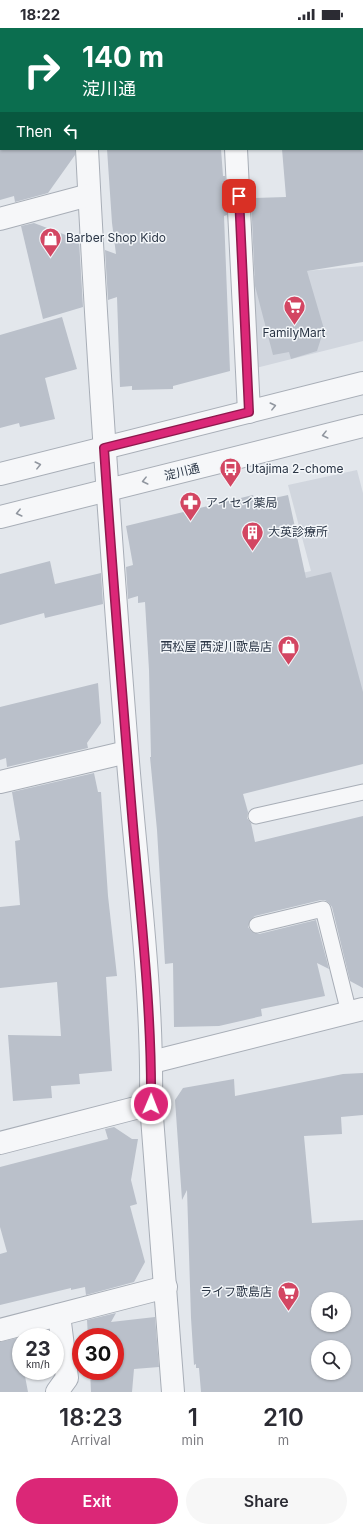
<!DOCTYPE html>
<meta charset="utf-8">
<style>
body{margin:0;font-family:Inter,"Noto Sans JP",sans-serif;background:#f7f7f7;color:#2b2b33;height:100vh;display:flex;flex-direction:column;font-size:15px;white-space:nowrap}
*{box-sizing:border-box;margin:0}
p{font-size:13px;color:#7c7c81}
.icon{flex:none;width:22px;height:22px;fill:none;stroke:currentColor;stroke-width:2;stroke-linecap:round;stroke-linejoin:round}
.map{position:relative;height:1364px;overflow:hidden}
.panel{display:flex;flex-direction:column;background:#fff;flex:1}
.panel>*{flex:none}
.hud{position:absolute;left:0px;top:0px;width:363px;height:122px;box-shadow:0 1px 3px #0004;background:#0b6e4f;color:#fff;overflow:hidden}
.tools{position:absolute;left:311px;top:1264px;display:grid;gap:8px}
.tools a{display:grid;place-items:center;width:40px;height:40px;border-radius:50%;background:#fff;box-shadow:0 1px 3px #0004;font-size:20px}
.speed{position:absolute;left:12px;top:1300px;display:flex;gap:8px;font-size:20px;font-weight:700;text-align:center}
.speed>*{display:grid;place-content:center;width:52px;height:52px;border-radius:50%;background:#fff;box-shadow:0 1px 3px #0004;line-height:1}
.speed small{font-size:10px;font-weight:400}
.speed .limit{border:6px solid #d22;background:#fff;color:#111}
.pin{position:absolute;display:grid;place-items:center;width:34px;height:34px;color:#fff;margin:-17px;border-radius:8px;box-shadow:0 2px 6px #0006}
.me{position:absolute;width:44px;margin:-22px;rotate:1deg;stroke-linejoin:round;filter:drop-shadow(0 0 3px #0008)}
.turn{display:flex;align-items:center;gap:14px;height:84px;padding:0 16px;font-size:18px}
.turn .icon{width:52px;height:52px;stroke-width:2.5}
.turn b{display:block;font-size:28px;line-height:34px}
.then{display:flex;align-items:center;height:38px;padding:0 16px;background:#0003;gap:8px;font-size:15px}
.eta{display:flex;justify-content:space-evenly;align-items:center;height:68px;text-align:center}
.eta b{font-size:24px;font-weight:600;line-height:28px}
.cta{display:flex;gap:8px;margin-top:auto;padding:8px 16px}
.cta a{flex:1;height:46px;border-radius:24px;background:#db2777;color:#fff;font-size:16px;font-weight:600;line-height:46px;text-align:center}
.cta a+a{background:#f7f7f7;color:#2b2b33}
.status{display:flex;justify-content:space-between;align-items:center;height:28px;padding:0 20px;background:#fff;direction:ltr}
.status svg{height:11px;fill:currentColor}
.map>svg:first-child{display:block}
.built{fill:#d1d6de}
.building{fill:#bac0ca;fill-rule:evenodd}
.lines{fill:none;stroke-linecap:round;stroke-linejoin:round}
.service-casing{stroke:#a8aeb7;stroke-width:17}
.minor-casing{stroke:#a8aeb7;stroke-width:24}
.tertiary-casing{stroke:#a8aeb7;stroke-width:24}
.service{stroke:#f6f7f9;stroke-width:15}
.minor{stroke:#f6f7f9;stroke-width:22}
.tertiary{stroke:#f6f7f9;stroke-width:22}
.oneway{stroke:#90969f}
.route-casing{stroke:#8e194d;stroke-width:10}
.route{stroke:#db2777;stroke-width:7}
.labels{text-anchor:middle;stroke-width:3;stroke-linejoin:round;paint-order:stroke}
.poi-label{font-size:12px;fill:#2a3545;stroke:#f3f6f9;text-anchor:start}
.street-label{font-size:12px;fill:#2a3545;stroke:#f3f6f9}
</style>
<div class="status"><b>18:22</b><svg viewBox="0 0 49 12"><path d="M0 12V9h3v3zM5 12V6h3v6zM10 12V3h3v9zM15 12V0h3v12zM26 1h20v11H26zM47 4h2v5h-2z"/></svg></div>
<div class="map">
<svg width="363" height="1364" viewBox="0 0 363 1364">
<rect width="100%" height="100%" fill="#e3e7ec"/>
<g class="built">
<path d="M363,238v75l-111,28 -3,-93z"/>
<path d="M357,442l6,23v229l-161,-126 109,-25 -23,-86z"/>
</g>
<g class="building">
<path d="M0,121h75v6l-27,38 -33,9 -1,-6 -14,4z"/>
<path d="M107,121h114l2,27h2l2,39 -3,1 6,155 -57,15v3l-41,1v-4l-12,1 -3,-90 -9,3 -3,-50 11,4 -4,-31z"/>
<path d="M282,121h81v113l-56,9 17,58 -7,22 -26,8 -2,-7 -16,3 -18,-69 -4,-88 35,-1z"/>
<path d="M34,195l45,17 4,67 -40,12 -22,-93z"/>
<path d="M62,289l15,52 -32,9 10,41 -35,8 -1,-4 -19,5v-93z"/>
<path d="M253,467l3,7 32,-7 18,83 25,-6 32,120v72l-120,30 5,18 -1,6 4,5 4,19 108,-26v172l-13,-7 -18,-74 -3,-4 -4,-3h-4l-66,16 -4,3 -3,8 3,4 8,3 57,-14 13,49 -12,-6 8,33 -64,13 1,7 -43,10 -45,1 -1,-64 -8,1 -8,-134 -7,-73h1l-2,-87 -4,-68 -7,1v-7l-10,3 -2,-32 7,-2 -7,-39z"/>
<path d="M50,533l5,23 46,-11 2,31 -58,14 -1,-5 -44,12v-51z"/>
<path d="M98,655l3,40 -14,20 1,5 -81,19 -1,-9 -6,2v-53z"/>
<path d="M94,745l4,19h3l7,104 9,80 -11,1 6,94 -33,3 1,10 -29,2 1,12 -39,3 -5,-66 53,1 -4,-54 -57,6v-81l20,-2 -5,-64 5,-1 -8,-48z"/>
<path d="M363,1045v42l-22,2 1,17 -38,2 8,87 51,-3v172h-162l-2,-24h-3v-4l-2,1 -3,-47 -4,-128 -5,10 -7,-100 8,-12 51,-9 1,17 108,-22zM318,1271h26v26h-26zM318,1319h26v26h-26z"/>
<path d="M114,1099l18,12h6l-7,41 6,24 -7,2 15,56 -11,20 -48,13 -1,-8 -14,3v-2l-71,17v-51l7,-2 -7,-25v-60l108,-28 -3,-10z"/>
<path d="M116,1285l-5,9 44,-5 4,50 -25,2 -2,23h-41l-1,-21h25v-34h-27l-1,-17z"/>
<path d="M17,1310l4,19v14h3l4,21h-28v-50z"/>
</g>
<g class="lines">
<defs>
<g id="service">
<path d="M256,788l107,-24"/>
<path d="M257,897l66,-16 26,104"/>
</g>
<g id="minor">
<path d="M81,0v1"/>
<path d="M249,1v-1"/>
<path d="M87,121c10,200 24,400 40,600 9,118 26,237 24,355l22,288"/>
<path d="M236,121l13,263"/>
<path d="M0,191l89,-24"/>
<path d="M0,754l127,-30"/>
<path d="M0,1115l151,-39"/>
<path d="M0,1302l166,-43"/>
<path d="M57,1364l10,-14 -8,-63"/>
</g>
<g id="tertiary">
<path d="M0,446l363,-91"/>
<path d="M0,489l363,-91"/>
<path d="M152,1034l211,-53"/>
</g>
</defs>
<use href="#service" class="service-casing"/>
<use href="#minor" class="minor-casing"/>
<use href="#tertiary" class="tertiary-casing"/>
<use href="#service" class="service"/>
<use href="#minor" class="minor"/>
<use href="#tertiary" class="tertiary"/>
</g>
<defs><path id="oneway-chevron" d="M-2-3.5L2.5 0L-2 3.5" fill="none" stroke-width="1.6" stroke-linecap="round" stroke-linejoin="round"/></defs>
<g class="oneway">
<use href="#oneway-chevron" transform="translate(273 378) rotate(-14)"/>
<use href="#oneway-chevron" transform="translate(325 407) rotate(166)"/>
<use href="#oneway-chevron" transform="translate(38 437) rotate(-14)"/>
<use href="#oneway-chevron" transform="translate(145 453) rotate(166)"/>
<use href="#oneway-chevron" transform="translate(19 485) rotate(166)"/>
</g>
<g class="lines">
<defs>
<path id="route" d="M151,1076c1,-97 -11,-193 -19,-290 -10,-122 -20,-244 -28,-366l145,-36 -10,-216"/>
</defs>
<use href="#route" class="route-casing"/>
<use href="#route" class="route"/>
</g>
<defs>
<symbol id="shop-pin" viewBox="-11 -11 22 30"><path d="M0 17L-7.5 6A9.5 9.5 0 1 1 7.5 6Z" fill="#d34662" stroke="#f3f6f9"/><path d="M-5-2.5h2.3a2.7 3.5 0 0 1 5.4 0H5L5.5 6h-11ZM-1.5-2.5h3a1.5 2.3 0 0 0-3 0Z" fill="#fff"/></symbol>
<symbol id="supermarket-pin" viewBox="-11 -11 22 30"><path d="M0 17L-7.5 6A9.5 9.5 0 1 1 7.5 6Z" fill="#d34662" stroke="#f3f6f9"/><path d="M-6-5.5h2.5l.6 2H6L4.5 2H-2.5L-4.4-4H-6ZM-1.5 3.2a1.3 1.3 0 1 0 .1 0ZM3 3.2a1.3 1.3 0 1 0 .1 0Z" fill="#fff"/></symbol>
<symbol id="bus-pin" viewBox="-11 -11 22 30"><path d="M0 17L-7.5 6A9.5 9.5 0 1 1 7.5 6Z" fill="#d34662" stroke="#f3f6f9"/><path d="M-5-6H5V4H4V6H2V4H-2V6H-4V4H-5ZM-3.5-4V0h7V-4ZM-3.5 1.2v1.5H-2V1.2ZM2 1.2v1.5H3.5V1.2Z" fill="#fff"/></symbol>
<symbol id="pharmacy-pin" viewBox="-11 -11 22 30"><path d="M0 17L-7.5 6A9.5 9.5 0 1 1 7.5 6Z" fill="#d34662" stroke="#f3f6f9"/><path d="M-2-6h4v4h4v4h-4v4h-4v-4h-4v-4h4Z" fill="#fff"/></symbol>
<symbol id="building-pin" viewBox="-11 -11 22 30"><path d="M0 17L-7.5 6A9.5 9.5 0 1 1 7.5 6Z" fill="#d34662" stroke="#f3f6f9"/><path d="M-4-6H4V6H1V3H-1V6H-4ZM-2.5-4.3h1.7v1.8h-1.7ZM.8-4.3h1.7v1.8H.8ZM-2.5-1h1.7V.8h-1.7ZM.8-1h1.7V.8H.8Z" fill="#fff"/></symbol>
</defs>
<g fill-rule="evenodd">
<use href="#shop-pin" x="38" y="198" width="25" height="34"/>
<use href="#supermarket-pin" x="282" y="266" width="25" height="34"/>
<use href="#bus-pin" x="218" y="428" width="25" height="34"/>
<use href="#pharmacy-pin" x="178" y="462" width="25" height="34"/>
<use href="#building-pin" x="240" y="492" width="25" height="34"/>
<use href="#shop-pin" x="276" y="606" width="25" height="34"/>
<use href="#supermarket-pin" x="276" y="1252" width="25" height="34"/>
</g>
<g class="labels">
<g class="poi-label">
<text x="66" y="214">Barber Shop Kido</text>
<text x="294" y="309" text-anchor="middle">FamilyMart</text>
<text x="246" y="445">Utajima 2-chome</text>
<text x="206" y="479">アイセイ薬局</text>
<text x="268" y="508">大英診療所</text>
<text x="272" y="623" text-anchor="end">西松屋 西淀川歌島店</text>
<text x="272" y="1268" text-anchor="end">ライフ歌島店</text>
</g>
<g class="street-label">
<text transform="translate(182 444) rotate(-14)" y="4">淀川通</text>
</g>
</g>
</svg>
<div class="tools">
<a><svg class="icon" aria-label="sound" viewBox="0 0 24 24"><path d="M4 9h4l5-4v14l-5-4H4zM17 9q2 3 0 6"/></svg></a>
<a><svg class="icon" aria-label="search" viewBox="0 0 24 24"><circle cx="10" cy="10" r="6"/><path d="M15 15l6 6"/></svg></a>
</div>
<div class="speed"><div>23<small>km/h</small></div><div class="limit">30</div></div>
<div class="pin" style="left:239px;top:168px;background:#d93025"><svg class="icon" aria-label="arrive" viewBox="0 0 24 24"><path d="M6 21V4h12l-3 4 3 4H6"/></svg></div>
<svg class="me" style="left:151px;top:1076px" viewBox="-20 -20 40 40"><circle r="17" fill="#db2777" stroke="#fff" stroke-width="3"/><path d="M0-11L8 9 0 5-8 9z" fill="#fff"/></svg>
<div class="hud">
<div class="turn"><svg class="icon" aria-label="right" viewBox="0 0 24 24"><path d="M7 20v-9h11M14 6l5 5-5 5"/></svg><div><b>140 m</b>淀川通</div></div>
<div class="then">Then<svg class="icon" aria-label="left" viewBox="0 0 24 24"><path d="M17 20v-9H6M10 6l-5 5 5 5"/></svg></div>
</div>
</div>
<section class="panel">
<div class="eta">
<div><b>18:23</b><p>Arrival</p></div>
<div><b>1</b><p>min</p></div>
<div><b>210</b><p>m</p></div>
</div>
<div class="cta"><a>Exit</a><a>Share</a></div>
</section>
